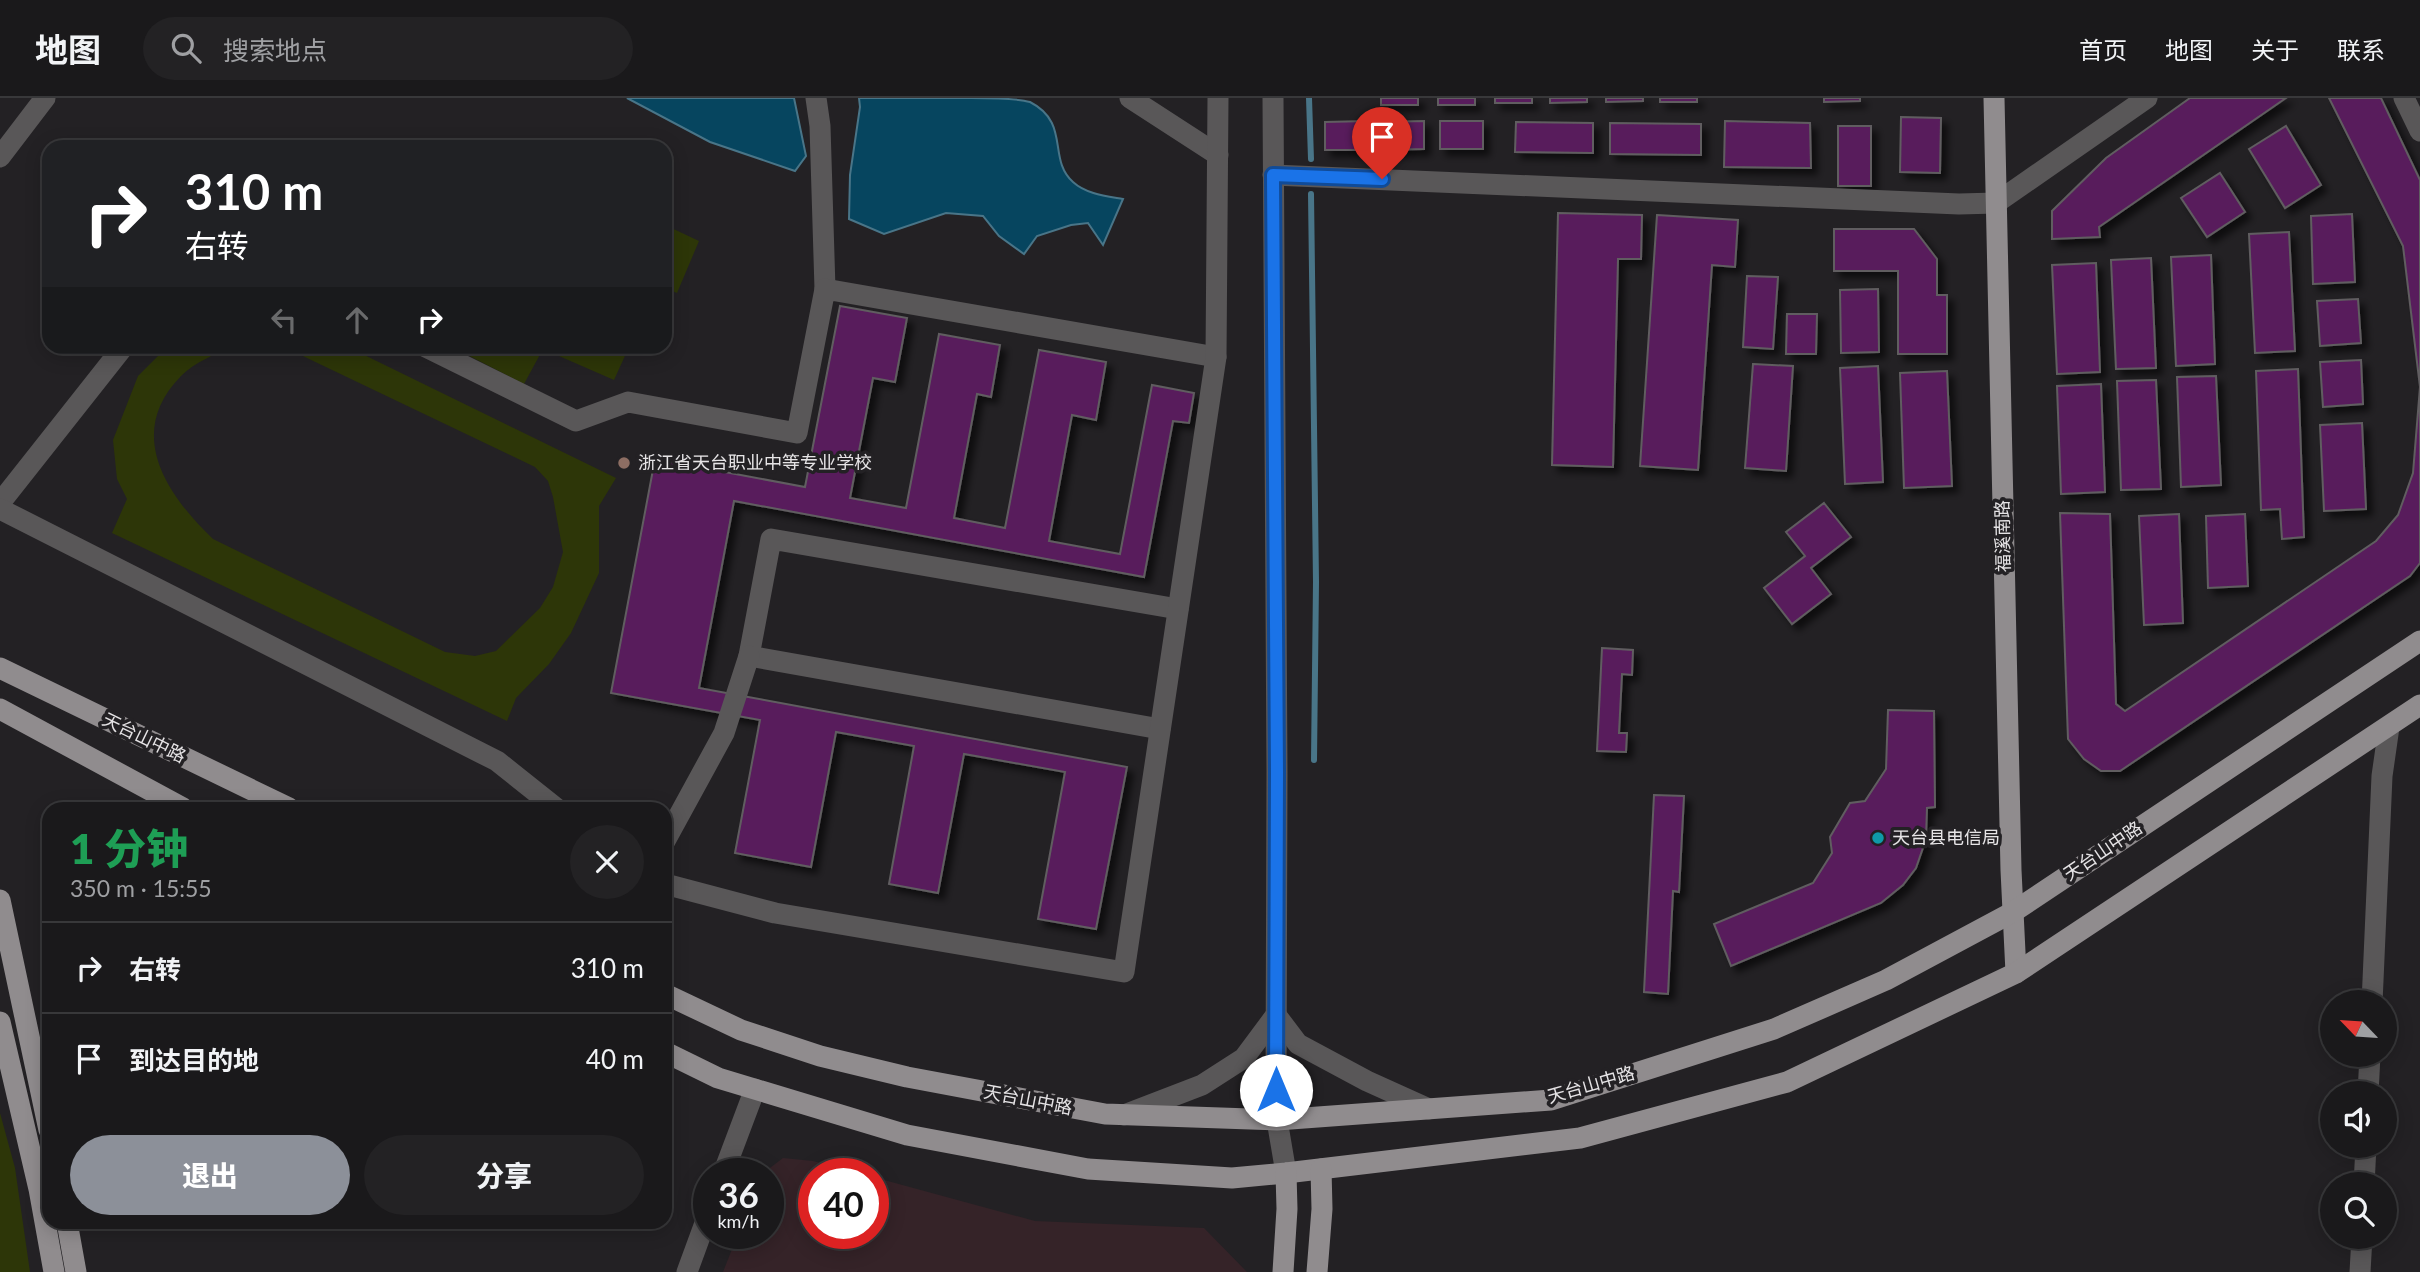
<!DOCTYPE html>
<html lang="zh">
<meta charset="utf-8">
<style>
body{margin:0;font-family:Lato,"Noto Sans SC",sans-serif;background:#232224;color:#f1f3f6;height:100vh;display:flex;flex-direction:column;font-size:26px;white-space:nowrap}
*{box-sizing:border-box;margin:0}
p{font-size:23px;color:#9fa0a3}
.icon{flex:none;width:38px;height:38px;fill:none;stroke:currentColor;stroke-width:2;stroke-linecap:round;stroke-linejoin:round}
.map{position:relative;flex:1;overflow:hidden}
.side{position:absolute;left:42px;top:704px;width:630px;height:427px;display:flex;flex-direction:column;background:#1a191b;border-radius:21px;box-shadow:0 4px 18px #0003,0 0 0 2px #38383a}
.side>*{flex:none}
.hud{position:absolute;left:42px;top:42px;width:630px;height:214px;border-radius:21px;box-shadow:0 4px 18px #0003,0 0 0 2px #38383a;background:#202124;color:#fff;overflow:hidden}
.needle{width:46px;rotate:295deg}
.tools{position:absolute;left:2320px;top:892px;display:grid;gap:14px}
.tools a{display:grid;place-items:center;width:77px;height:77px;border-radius:50%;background:#1a191b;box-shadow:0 4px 18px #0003,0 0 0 2px #38383a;font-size:35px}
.speed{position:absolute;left:693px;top:1060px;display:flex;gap:14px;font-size:35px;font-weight:700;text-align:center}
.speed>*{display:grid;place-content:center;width:91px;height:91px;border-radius:50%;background:#1a191b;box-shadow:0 4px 18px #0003,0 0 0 2px #38383a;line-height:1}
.speed small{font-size:18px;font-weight:400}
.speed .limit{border:10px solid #d22;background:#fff;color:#111}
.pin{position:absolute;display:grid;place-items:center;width:60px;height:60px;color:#fff;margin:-72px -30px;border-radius:50% 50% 50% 0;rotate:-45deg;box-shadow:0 0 7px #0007}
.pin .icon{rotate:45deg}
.me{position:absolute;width:77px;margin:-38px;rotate:0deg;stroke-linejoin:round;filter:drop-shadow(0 0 5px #0008)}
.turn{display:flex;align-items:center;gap:24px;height:147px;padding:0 28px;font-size:32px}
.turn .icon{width:91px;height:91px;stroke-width:2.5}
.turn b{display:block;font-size:49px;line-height:60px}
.lanes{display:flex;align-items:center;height:66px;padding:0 28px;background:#0003;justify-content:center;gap:35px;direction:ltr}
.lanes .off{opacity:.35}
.round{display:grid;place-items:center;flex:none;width:74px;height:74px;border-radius:37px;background:#232224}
.summary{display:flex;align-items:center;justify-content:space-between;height:119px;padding:0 28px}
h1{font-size:42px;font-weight:800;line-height:52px;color:#1e9e55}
.cta{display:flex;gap:14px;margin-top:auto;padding:14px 28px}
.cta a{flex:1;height:80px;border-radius:42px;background:#8c9099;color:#fff;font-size:28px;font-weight:800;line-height:80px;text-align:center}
.cta a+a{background:#232224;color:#f1f3f6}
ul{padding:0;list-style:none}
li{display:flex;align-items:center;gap:21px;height:91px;padding:0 28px;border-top:2px solid #38383a}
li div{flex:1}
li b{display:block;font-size:26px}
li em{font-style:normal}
header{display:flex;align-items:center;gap:42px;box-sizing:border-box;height:98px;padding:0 35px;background:#1a191b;border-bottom:2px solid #38383a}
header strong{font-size:33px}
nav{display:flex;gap:38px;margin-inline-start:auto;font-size:24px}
.search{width:490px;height:63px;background:#232224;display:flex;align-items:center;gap:18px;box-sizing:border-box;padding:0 24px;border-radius:38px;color:#9fa0a3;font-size:26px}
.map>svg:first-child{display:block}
.commercial{fill:#352328}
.green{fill:#2d3608}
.water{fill:#06455f;stroke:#497588;stroke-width:2}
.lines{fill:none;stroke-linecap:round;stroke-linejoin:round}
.stream{stroke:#497588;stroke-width:6}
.building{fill:#581c5c;stroke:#605d60;stroke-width:2;filter:url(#shadow)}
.minor{stroke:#595758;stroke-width:21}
.major{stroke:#908c8e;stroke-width:21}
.route-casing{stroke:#114b97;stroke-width:18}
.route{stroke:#1a73e8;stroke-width:12}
.education-dot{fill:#8d6e63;stroke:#232124;stroke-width:2.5}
.culture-dot{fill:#0f9aa8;stroke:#232124;stroke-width:2.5}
.labels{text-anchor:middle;stroke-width:7;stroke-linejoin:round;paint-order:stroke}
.poi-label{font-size:18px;fill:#e6e4e6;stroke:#232124;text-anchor:start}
.street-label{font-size:18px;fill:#e6e4e6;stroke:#232124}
</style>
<header>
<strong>地图</strong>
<div class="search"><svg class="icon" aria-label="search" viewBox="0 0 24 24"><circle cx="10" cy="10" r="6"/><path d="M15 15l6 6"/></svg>搜索地点</div>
<nav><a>首页</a><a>地图</a><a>关于</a><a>联系</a></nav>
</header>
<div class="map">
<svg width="2420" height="1174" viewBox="0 0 2420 1174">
<defs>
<filter id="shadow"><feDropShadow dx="6" dy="6" stdDeviation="3.5" flood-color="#0009"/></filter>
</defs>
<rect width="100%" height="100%" fill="#232124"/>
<path class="commercial" d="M783,1060l30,3 50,13h-49v60h59v-57l162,44 169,7 43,44h-524l15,-38h30v-60h-6z"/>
<g class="green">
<path d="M665,127l34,16 -22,52 -12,-5z"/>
<path d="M168,248l65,1c-18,7 -38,15 -52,29 -56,57 -15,118 32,163l232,113 30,4 21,-5 44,-43 13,-21 10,-35 -10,-55 -5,-16 -13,-14 -251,-120h64l268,131 -17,28v67l-28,60 -22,31 -33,34 -9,23 -395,-188 15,-34 -10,-20 -4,-39 25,-64z"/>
<path d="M452,249h177l-15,33 -71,-31 -19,35z"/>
<path d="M0,1015l15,55 15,104h-30z"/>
</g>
<g class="water">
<path d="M627,0h167l12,58 -11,15 -85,-29z"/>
<path d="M859,0c37,0 75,0 112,0 16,0 45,0 59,4 41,21 17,57 43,80 13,12 33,14 50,17l-20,46 -15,-22 -17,2 -34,11 -13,18 -25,-18 -16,-20 -37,-3 -62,21 -35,-15 1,-44 10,-68z"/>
</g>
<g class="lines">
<g class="stream">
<path d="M1309,0l2,61"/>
<path d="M1311,96l5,388 -2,178"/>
</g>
</g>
<g class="building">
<rect x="1381" y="0" width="37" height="7"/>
<rect x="1438" y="0" width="37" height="7"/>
<rect x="1495" y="0" width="37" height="5"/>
<path d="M1550,0h37v4l-37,1z"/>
<path d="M1606,0h37v3l-37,1z"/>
<rect x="1660" y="0" width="37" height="4"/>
<path d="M1824,0h36v3l-36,1z"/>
<path d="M2190,0h96l-187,129 1,10 -48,2v-28l54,-53z"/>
<path d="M2329,0h52l39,82v383l-10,13 -290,195h-19l-17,-12 -16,-20 -8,-226 50,1 6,190 9,7 251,-170 22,-26 15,-42 7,-86 -17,-141z"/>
<path d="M1901,19l40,1 -1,55 -40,-1z"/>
<path d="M1368,23v29h-43v-28z"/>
<path d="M1424,23v28l-43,1v-28z"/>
<rect x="1440" y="23" width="43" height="28"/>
<path d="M1725,23l85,2 1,45 -87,-1z"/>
<path d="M1516,24l77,1v30l-78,-1z"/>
<path d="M1610,25l91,1v31l-91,-1z"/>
<rect x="1838" y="28" width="33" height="60"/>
<path d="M2286,28l35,59 -36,23 -36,-59z"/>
<path d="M2220,75l25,39 -38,25 -26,-39z"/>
<path d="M1558,115l84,2 -1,44h-23l-5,208 -61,-2z"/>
<path d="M2352,116l3,68 -42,2 -2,-68z"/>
<path d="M1657,117l81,5 -3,47 -23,-2 -14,205 -58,-4z"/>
<path d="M1834,131h80l23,30v36h10v59h-49v-83h-64z"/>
<path d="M2289,134l6,119 -40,2 -6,-119z"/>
<path d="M2211,157l4,109 -39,2 -5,-109z"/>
<path d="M2151,160l5,110 -40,1 -5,-109z"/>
<path d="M2096,165l4,109 -43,2 -5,-109z"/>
<path d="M1747,178l31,1 -5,72 -30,-2z"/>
<path d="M1878,191l1,63 -38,1 -1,-63z"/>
<path d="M2358,201l3,44 -41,3 -3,-45z"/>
<path d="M840,208l67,12 -12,64 -22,-4 -23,120 56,10 33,-174 61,11 -9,52 -14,-3 -23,124 51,10 34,-178 67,12 -10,58 -24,-5 -23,126 71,13 32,-169 42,8 -5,30 -16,-2 -29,156 -410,-76 -35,187 428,79 -31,162 -58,-10 27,-147 -101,-18 -26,139 -49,-9 25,-138 -78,-14 -25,135 -76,-14 25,-133 -149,-27 44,-234 150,28z"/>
<path d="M1787,216h30l-1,40h-30z"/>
<path d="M2361,262l2,44 -40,3 -3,-45z"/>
<path d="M1753,266l40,2 -7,105 -41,-3z"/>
<path d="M1878,268l5,116 -38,2 -5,-116z"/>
<path d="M2298,271l6,168 -22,2 -2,-30 -19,1 -5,-139z"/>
<path d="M1947,273l5,115 -48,2 -4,-115z"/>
<path d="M2216,278l5,109 -40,2 -4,-110z"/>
<path d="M2156,282l5,109 -40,1 -4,-109z"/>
<path d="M2101,286l4,108 -44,2 -4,-108z"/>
<path d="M2362,325l4,86 -42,2 -4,-86z"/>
<path d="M1824,405l27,34 -40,31 20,26 -39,30 -28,-36 41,-32 -19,-24z"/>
<path d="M2179,416l4,109 -39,2 -5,-109z"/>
<path d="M2245,416l3,72 -40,2 -2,-72z"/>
<path d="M1602,550l31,2 -1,25 -10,-1 -3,59h8l-1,19 -29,-1z"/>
<path d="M1888,612l46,1 1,96 -8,1 -1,31 -10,29 -13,17 -22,18 -150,63 -17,-42 99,-41 19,-30 -2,-16 20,-34 15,-2 21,-32z"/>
<path d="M1654,697l30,1 -5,96 -6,-1 -5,103 -24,-2z"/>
</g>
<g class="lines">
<g class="minor">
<path d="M816,0l4,28 5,163"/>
<path d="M1130,0l88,57"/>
<path d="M1273,0l4,674 -1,318 1,30 9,53"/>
<path d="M2404,0l16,33"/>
<path d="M0,59l45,-59"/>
<path d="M1273,77l686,29 37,-1 151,-105"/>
<path d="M424,248l152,75 52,-19 169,31 28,-144 391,68"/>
<path d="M0,405l124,-157"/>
<path d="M0,411l497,252 59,47"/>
<path d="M1160,631l-411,-73 22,-117 407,70"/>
<path d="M665,743l59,-108 25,-77"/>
<path d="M665,786l110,29 349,59 92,-615 2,-259"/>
<path d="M2372,905l10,-227 7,-49"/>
<path d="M2368,996l2,-39"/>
<path d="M1124,1017l78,-30 42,-27 32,-43 22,29 69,37 62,28"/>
<path d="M723,1076l32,-85"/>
<path d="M2364,1087l2,-39"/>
<path d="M687,1174l22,-60"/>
<path d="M2360,1174l2,-35"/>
</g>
<g class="major">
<path d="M1994,0l17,772 5,103"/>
<path d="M0,570l289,140"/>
<path d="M0,611l183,99"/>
<path d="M0,802l49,230"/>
<path d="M665,896l76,36 79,26 87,21 198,37 172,6 274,-20 223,-71 112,-49 127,-68 407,-271"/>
<path d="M0,924l39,167 15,83"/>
<path d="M665,954l53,26 189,57 181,34 144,9 54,-5 294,-35 207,-56 229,-109 404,-268"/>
<path d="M67,1124l9,50"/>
<path d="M1283,1174l4,-63 -1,-36"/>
<path d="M1317,1174l5,-63 -1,-40"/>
</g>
</g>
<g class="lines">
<defs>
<path id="route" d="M1276,992l1,-318 -4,-597 109,4"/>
</defs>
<use href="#route" class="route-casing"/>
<use href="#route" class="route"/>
</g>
<circle class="education-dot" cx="624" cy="365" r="7"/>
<circle class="culture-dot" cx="1878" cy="740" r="7"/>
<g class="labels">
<g class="poi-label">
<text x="638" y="371">浙江省天台职业中等专业学校</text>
<text x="1892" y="746">天台县电信局</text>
</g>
<g class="street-label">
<text transform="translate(2003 438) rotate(-91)" y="6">福溪南路</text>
<text transform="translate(144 640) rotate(26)" y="6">天台山中路</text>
<text transform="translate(2103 753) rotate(-34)" y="6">天台山中路</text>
<text transform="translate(1591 987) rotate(-16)" y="6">天台山中路</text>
<text transform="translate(1028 1002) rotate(11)" y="6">天台山中路</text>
</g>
</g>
</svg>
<div class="tools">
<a><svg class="needle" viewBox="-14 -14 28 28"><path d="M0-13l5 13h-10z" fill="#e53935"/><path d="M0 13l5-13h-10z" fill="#9fa0a3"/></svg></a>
<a><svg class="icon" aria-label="sound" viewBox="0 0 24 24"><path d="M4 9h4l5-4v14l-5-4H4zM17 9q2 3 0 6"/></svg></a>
<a><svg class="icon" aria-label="search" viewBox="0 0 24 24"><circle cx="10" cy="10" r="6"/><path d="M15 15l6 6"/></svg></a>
</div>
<div class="speed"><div>36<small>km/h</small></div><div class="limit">40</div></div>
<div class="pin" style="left:1382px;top:81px;background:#d93025"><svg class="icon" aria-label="arrive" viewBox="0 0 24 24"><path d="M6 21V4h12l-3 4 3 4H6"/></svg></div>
<svg class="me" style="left:1276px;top:992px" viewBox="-20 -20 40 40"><circle r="19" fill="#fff"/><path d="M0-13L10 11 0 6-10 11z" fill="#1a73e8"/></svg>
<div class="hud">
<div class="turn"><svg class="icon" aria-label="right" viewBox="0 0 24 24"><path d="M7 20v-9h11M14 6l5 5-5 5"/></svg><div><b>310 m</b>右转</div></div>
<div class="lanes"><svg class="icon off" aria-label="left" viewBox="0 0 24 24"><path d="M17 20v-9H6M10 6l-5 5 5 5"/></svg><svg class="icon off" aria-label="ahead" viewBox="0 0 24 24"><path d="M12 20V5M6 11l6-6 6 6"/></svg><svg class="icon" aria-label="right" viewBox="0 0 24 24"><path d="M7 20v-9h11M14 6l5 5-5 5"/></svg></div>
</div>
<section class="side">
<div class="summary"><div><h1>1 分钟</h1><p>350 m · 15:55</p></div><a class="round"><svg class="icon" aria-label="close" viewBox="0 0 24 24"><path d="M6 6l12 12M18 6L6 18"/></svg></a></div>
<ul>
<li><svg class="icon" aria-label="right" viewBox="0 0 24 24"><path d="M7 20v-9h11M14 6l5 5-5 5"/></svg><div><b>右转</b></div><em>310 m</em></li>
<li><svg class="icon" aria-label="arrive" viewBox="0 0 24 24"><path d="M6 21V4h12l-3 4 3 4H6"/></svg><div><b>到达目的地</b></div><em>40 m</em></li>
</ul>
<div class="cta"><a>退出</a><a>分享</a></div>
</section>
</div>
